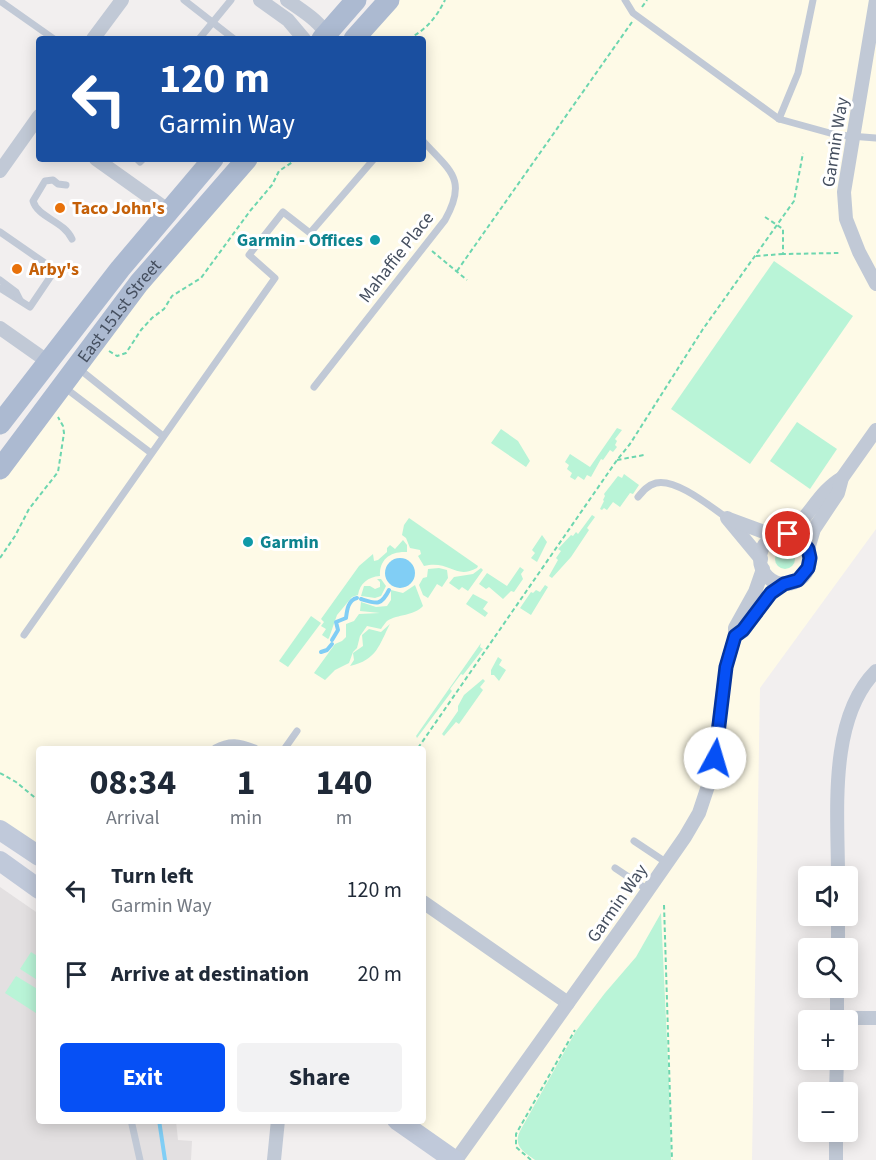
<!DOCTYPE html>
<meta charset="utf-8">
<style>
body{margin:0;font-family:"Source Sans 3",sans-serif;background:#f2f2f3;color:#1f2937;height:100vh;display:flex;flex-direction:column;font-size:22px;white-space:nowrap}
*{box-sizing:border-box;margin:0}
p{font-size:20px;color:#747a83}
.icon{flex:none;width:33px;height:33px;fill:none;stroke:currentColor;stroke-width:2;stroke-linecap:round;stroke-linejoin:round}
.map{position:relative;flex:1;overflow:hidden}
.side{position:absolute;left:36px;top:746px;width:390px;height:378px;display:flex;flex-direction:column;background:#fff;border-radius:6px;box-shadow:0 3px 15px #0003}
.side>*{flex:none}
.top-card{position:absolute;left:36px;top:36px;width:390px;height:126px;border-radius:6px;box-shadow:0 3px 15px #0003;background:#1a4fa0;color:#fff;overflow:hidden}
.buttons{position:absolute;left:798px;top:866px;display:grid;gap:12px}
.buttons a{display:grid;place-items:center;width:60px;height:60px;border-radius:6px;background:#fff;box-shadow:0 3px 15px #0003;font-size:30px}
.pin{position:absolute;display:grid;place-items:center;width:51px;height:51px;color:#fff;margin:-26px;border:3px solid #fff;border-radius:50%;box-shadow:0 2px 6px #0007}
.me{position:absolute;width:66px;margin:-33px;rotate:6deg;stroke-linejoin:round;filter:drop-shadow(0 0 4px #0008)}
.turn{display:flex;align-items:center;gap:21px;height:126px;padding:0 24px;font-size:27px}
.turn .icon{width:78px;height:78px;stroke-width:2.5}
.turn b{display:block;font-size:42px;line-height:51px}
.eta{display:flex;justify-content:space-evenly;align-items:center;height:102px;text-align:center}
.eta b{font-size:36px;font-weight:700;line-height:42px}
.primary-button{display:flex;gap:12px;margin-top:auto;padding:12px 24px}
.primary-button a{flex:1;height:69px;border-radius:6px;background:#0650f5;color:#fff;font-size:24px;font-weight:700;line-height:69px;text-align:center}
.primary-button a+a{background:#f2f2f3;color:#1f2937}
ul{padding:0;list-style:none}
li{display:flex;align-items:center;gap:18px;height:84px;padding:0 24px}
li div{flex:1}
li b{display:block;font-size:22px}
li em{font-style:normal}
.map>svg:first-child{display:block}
.commercial{fill:#fefae7}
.education{fill:#e3e0e1}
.green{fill:#b9f4d7}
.water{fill:#81cef5}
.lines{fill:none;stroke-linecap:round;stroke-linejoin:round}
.stream{stroke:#81cef5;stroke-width:4}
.path{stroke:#6dd6af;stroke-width:2;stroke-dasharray:4.5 3;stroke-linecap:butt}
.lane{stroke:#c1c9d6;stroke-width:7}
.street{stroke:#c1c9d6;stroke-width:14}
.secondary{stroke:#c0c9da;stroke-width:20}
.primary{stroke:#acbad1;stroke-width:21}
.route-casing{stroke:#04349f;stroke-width:15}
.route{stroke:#0650f5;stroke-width:10}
.food-dot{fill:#e8710a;stroke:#fff;stroke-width:2}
.culture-dot{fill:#0f9aa8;stroke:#fff;stroke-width:2}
.labels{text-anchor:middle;stroke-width:6;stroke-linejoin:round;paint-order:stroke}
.street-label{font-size:18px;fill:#454f5f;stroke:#fff}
.food-label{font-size:18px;font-weight:bold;fill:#c56008;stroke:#fff;text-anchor:start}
.culture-label{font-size:18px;font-weight:bold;fill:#0d838f;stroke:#fff;text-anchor:end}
</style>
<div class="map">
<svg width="876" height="1160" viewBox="0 0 876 1160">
<rect width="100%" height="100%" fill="#f2efef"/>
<path class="commercial" d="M389,0h487v529l-116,159 -8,472h-298l-57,-39 26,-1v-372h-384v108l-39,-26v-361l247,-310h176v-120h-69z"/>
<path class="education" d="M0,887l39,27v206l137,1 2,19 14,1 -1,19h-191z"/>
<g class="green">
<path d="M774,261l79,55 -103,148 -79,-55z"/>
<path d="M797,422l40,27 -27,40 -40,-28z"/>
<path d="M617,428l5,2 -7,9 2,2 -2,4 2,2 -4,5 -3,-2 -7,10 -2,-1 -10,18 -4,-2 -3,5 -6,-4 -3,4 -5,-3 2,-4 -5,-4 2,-4 -4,-3 5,-8 20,13z"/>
<path d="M501,429l17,12 12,20 -4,6 -35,-24z"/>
<path d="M624,474l15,11 -6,9 -3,-1 -10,14 -7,-5 -6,8 -3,-2 -2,2 -2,-1 4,-8 -1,-1 2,-4 -1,-2 14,-18 4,2z"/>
<path d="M592,515l3,2 -8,11 2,2 -18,27 -19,21 -3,-2 9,-16 -2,-2 5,-7 -3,-2 13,-14 2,1 3,-4 2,2z"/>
<path d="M409,518l69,48 -1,2c-22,12 -27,-8 -53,-2l-6,-10 3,-2 -1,-4 -10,-2 -4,-10 -4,-3 2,-10z"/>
<path d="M542,535l5,7 -10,20 -6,-4 4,-5 -3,-3z"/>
<path d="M403,540l4,5v7c-16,-1 -28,7 -27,24 -12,1 -20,7 -22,19l-6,2 -15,18 -8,23 -1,1 -6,-4 4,-6 -5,-3 3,-4 -3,-3 38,-53 14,-12 1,7 4,-1 9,-8v-4l3,-3 5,4z"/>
<circle cx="785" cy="559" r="10"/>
<path d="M520,567l4,3 -3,4 2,5 -9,13 -3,-1 -8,8 -14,-12 -3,2 -7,-5 8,-11 20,13z"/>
<path d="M439,568l8,2 1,8 -6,9 -5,-3 -9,14 -5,-3 -4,-10 4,-7 4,-1 1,-8z"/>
<path d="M481,568l2,2 -15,21 -6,-4 -3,3 -10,-7 5,-6 19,-3z"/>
<path d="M377,579h4l5,7 -5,10 -6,2 -14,-2 3,-10h6l5,3 5,-2v-5z"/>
<path d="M415,585l8,21c-9,10 -25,8 -36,15 -2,2 -4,5 -6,8l-14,-3 -7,10 -3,12 -4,4 -4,11 -14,7 -10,10 -11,-7 21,-29 7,-3 4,-4v-13l8,-3 5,-7 21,-1 -20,-2 1,-9 15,5 11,-1 4,-6v-10l12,3z"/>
<path d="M545,585l3,2 -17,28 -11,-7 11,-16 2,1 3,-3 4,2z"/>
<path d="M473,594l15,8 -5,7 5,4 -3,4 -19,-13z"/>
<path d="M311,616l10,7 -33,44 -9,-6z"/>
<path d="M390,624c-11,21 -13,36 -40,42l4,-6 -1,-7 10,-7 -1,-11 7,-6 12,3z"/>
<path d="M481,643l-1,4 3,2 -20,26 -2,-1 -11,15 2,2 -35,47 -1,-2z"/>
<path d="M498,657l4,3 -3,5 7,5 -7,11 -5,-6h-3v-5z"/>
<path d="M483,679l2,2 -5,6 3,3 -24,34 -3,-2 -12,14 -2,-2 16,-23v-5l6,-11z"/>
<path d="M661,913l8,171 2,76h-136c-12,-9 -22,-14 -15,-29l56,-100 29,-38 31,-36z"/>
<path d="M31,952l8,5v24l-19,-12z"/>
<path d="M16,976l23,14v25l-34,-22z"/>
</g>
<circle class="water" cx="400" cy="573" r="15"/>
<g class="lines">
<g class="stream">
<path d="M361,599c16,5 20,7 28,-9"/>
<path d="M332,640l6,-10 -2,-8 10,-4c1,-8 2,-18 11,-20"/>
<path d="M321,652l6,-2 5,-6"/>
<path d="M159,1120l6,40"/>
</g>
<g class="path">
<path d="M642,7l5,-7"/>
<path d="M408,39c18,-9 28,-21 37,-39"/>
<path d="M765,217l18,12v25l56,-1"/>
<path d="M432,251l35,29"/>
<path d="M756,256l27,-2"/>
<path d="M457,271l175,-249"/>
<path d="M109,351l8,5 9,-3 15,-23 11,-12 12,-9 8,-13 29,-18 49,-67 22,-26 7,-14 18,-12"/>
<path d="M617,460l27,-5"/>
<path d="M0,558l15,-22 14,-27 29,-37 6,-39 -1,-7 -5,-9"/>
<path d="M418,748l199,-288 13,-16 73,-115 91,-128 9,-48"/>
<path d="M0,773l16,9 23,19"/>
<path d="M664,905l8,255"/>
<path d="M531,1160l-15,-13v-13l59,-104"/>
</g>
<g class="lane">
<path d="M184,0l50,39"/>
<path d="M625,0l8,13 146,106 58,16 39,3"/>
<path d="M0,1l54,38"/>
<path d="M199,39l32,-39"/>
<path d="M779,119l19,-46 15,-73"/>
<path d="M137,159l3,3 3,-3"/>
<path d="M66,185l-8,-1 -5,-4 -8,1 -12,20c5,17 31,20 39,38"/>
<path d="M0,232l55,38 -25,37 -30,-19"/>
<path d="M0,280l16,12 4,8"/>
<path d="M78,368l85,68"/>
<path d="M64,387l87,66"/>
<path d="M314,387l131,-167c23,-41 5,-49 -22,-79"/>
<path d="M638,497c5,-6 10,-12 18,-14 20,-5 55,24 71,35"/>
<path d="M24,635l251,-357 -26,-23 34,-43 27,21 64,-74"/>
<path d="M215,748c15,-8 24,-6 40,0"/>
<path d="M285,748l12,-17"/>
<path d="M634,841l33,22"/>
<path d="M615,868l33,22"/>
<path d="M131,1120l9,40"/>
</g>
<g class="street">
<path d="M260,0l28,20 16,19"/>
<path d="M287,0c14,10 35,22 42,39"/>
<path d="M876,0l-32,192 2,27 13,33 17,32"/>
<path d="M93,39l29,-39"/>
<path d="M96,159l73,52"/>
<path d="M0,171l39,-55"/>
<path d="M0,328l47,33"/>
<path d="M727,518l34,41"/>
<path d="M729,519l46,17"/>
<path d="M788,534c21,-16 31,-43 54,-56"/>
<circle cx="785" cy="559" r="25"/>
<path d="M808,549l6,-20 24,-36 4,-15 34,-48"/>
<path d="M735,636l8,-5 28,-38 13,-10"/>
<path d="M838,876c0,-63 -10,-157 38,-205"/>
<path d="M423,902l145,101"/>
<path d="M838,948v-33"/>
<path d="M837,1018h39"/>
<path d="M837,1020v-33"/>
<path d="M836,1092l1,-33"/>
<path d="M274,1160l4,-40"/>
<path d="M456,1160l172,-241 57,-82 14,-24 14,-42 13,-104 9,-31v-8l20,-36 8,-23"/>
<path d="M836,1160v-29"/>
</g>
<g class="secondary">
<path d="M0,830l39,26"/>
<path d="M0,861l39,28"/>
<path d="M397,1120l57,40"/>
</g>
<g class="primary">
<path d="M322,39l34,-39"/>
<path d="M354,39l35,-39"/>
<path d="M0,424l120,-155 93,-110"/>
<path id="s1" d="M0,469l139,-186 108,-124"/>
</g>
</g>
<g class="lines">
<defs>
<path id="route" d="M715,758l11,-91 9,-31 8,-6 28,-37 13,-9 14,-4 10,-12 2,-10 -2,-9 -8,-10 -12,-5"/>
</defs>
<use href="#route" class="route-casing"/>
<use href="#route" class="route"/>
</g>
<g class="food-dot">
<circle cx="60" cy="208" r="6"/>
<circle cx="17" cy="269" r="6"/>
</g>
<g class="culture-dot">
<circle cx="375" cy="240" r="6"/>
<circle cx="248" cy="542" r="6"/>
</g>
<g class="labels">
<g class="street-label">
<text transform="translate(835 142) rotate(-81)" y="6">Garmin Way</text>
<text transform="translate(396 257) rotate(-52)" y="6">Mahaffie Place</text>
<text dy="6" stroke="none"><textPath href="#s1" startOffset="198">East 151st Street</textPath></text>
<text transform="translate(617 903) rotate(-55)" y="6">Garmin Way</text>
</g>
<g class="food-label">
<text x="72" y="214">Taco John's</text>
<text x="29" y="275">Arby's</text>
</g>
<g class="culture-label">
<text x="363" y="246">Garmin - Offices</text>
<text x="260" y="548" text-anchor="start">Garmin</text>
</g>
</g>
</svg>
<div class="buttons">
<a><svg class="icon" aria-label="sound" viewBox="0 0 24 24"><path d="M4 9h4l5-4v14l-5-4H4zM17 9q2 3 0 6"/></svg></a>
<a><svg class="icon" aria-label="search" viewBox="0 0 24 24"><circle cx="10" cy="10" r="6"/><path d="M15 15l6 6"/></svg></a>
<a>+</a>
<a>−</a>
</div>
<div class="pin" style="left:788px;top:534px;background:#d93025"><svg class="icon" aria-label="arrive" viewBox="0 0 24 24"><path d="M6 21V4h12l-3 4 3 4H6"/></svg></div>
<svg class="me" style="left:715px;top:758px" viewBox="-20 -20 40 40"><circle r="19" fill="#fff"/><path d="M0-13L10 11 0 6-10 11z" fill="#0650f5"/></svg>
<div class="top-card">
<div class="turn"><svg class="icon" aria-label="left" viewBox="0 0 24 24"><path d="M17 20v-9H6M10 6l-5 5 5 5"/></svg><div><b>120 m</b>Garmin Way</div></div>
</div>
<section class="side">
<div class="eta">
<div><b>08:34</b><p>Arrival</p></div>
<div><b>1</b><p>min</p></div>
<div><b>140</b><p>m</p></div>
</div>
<ul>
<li><svg class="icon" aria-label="left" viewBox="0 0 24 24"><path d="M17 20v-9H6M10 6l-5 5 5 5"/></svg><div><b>Turn left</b><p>Garmin Way</p></div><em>120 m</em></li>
<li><svg class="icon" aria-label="arrive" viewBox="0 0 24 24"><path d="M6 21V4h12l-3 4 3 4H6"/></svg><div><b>Arrive at destination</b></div><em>20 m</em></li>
</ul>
<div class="primary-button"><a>Exit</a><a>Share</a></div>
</section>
</div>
